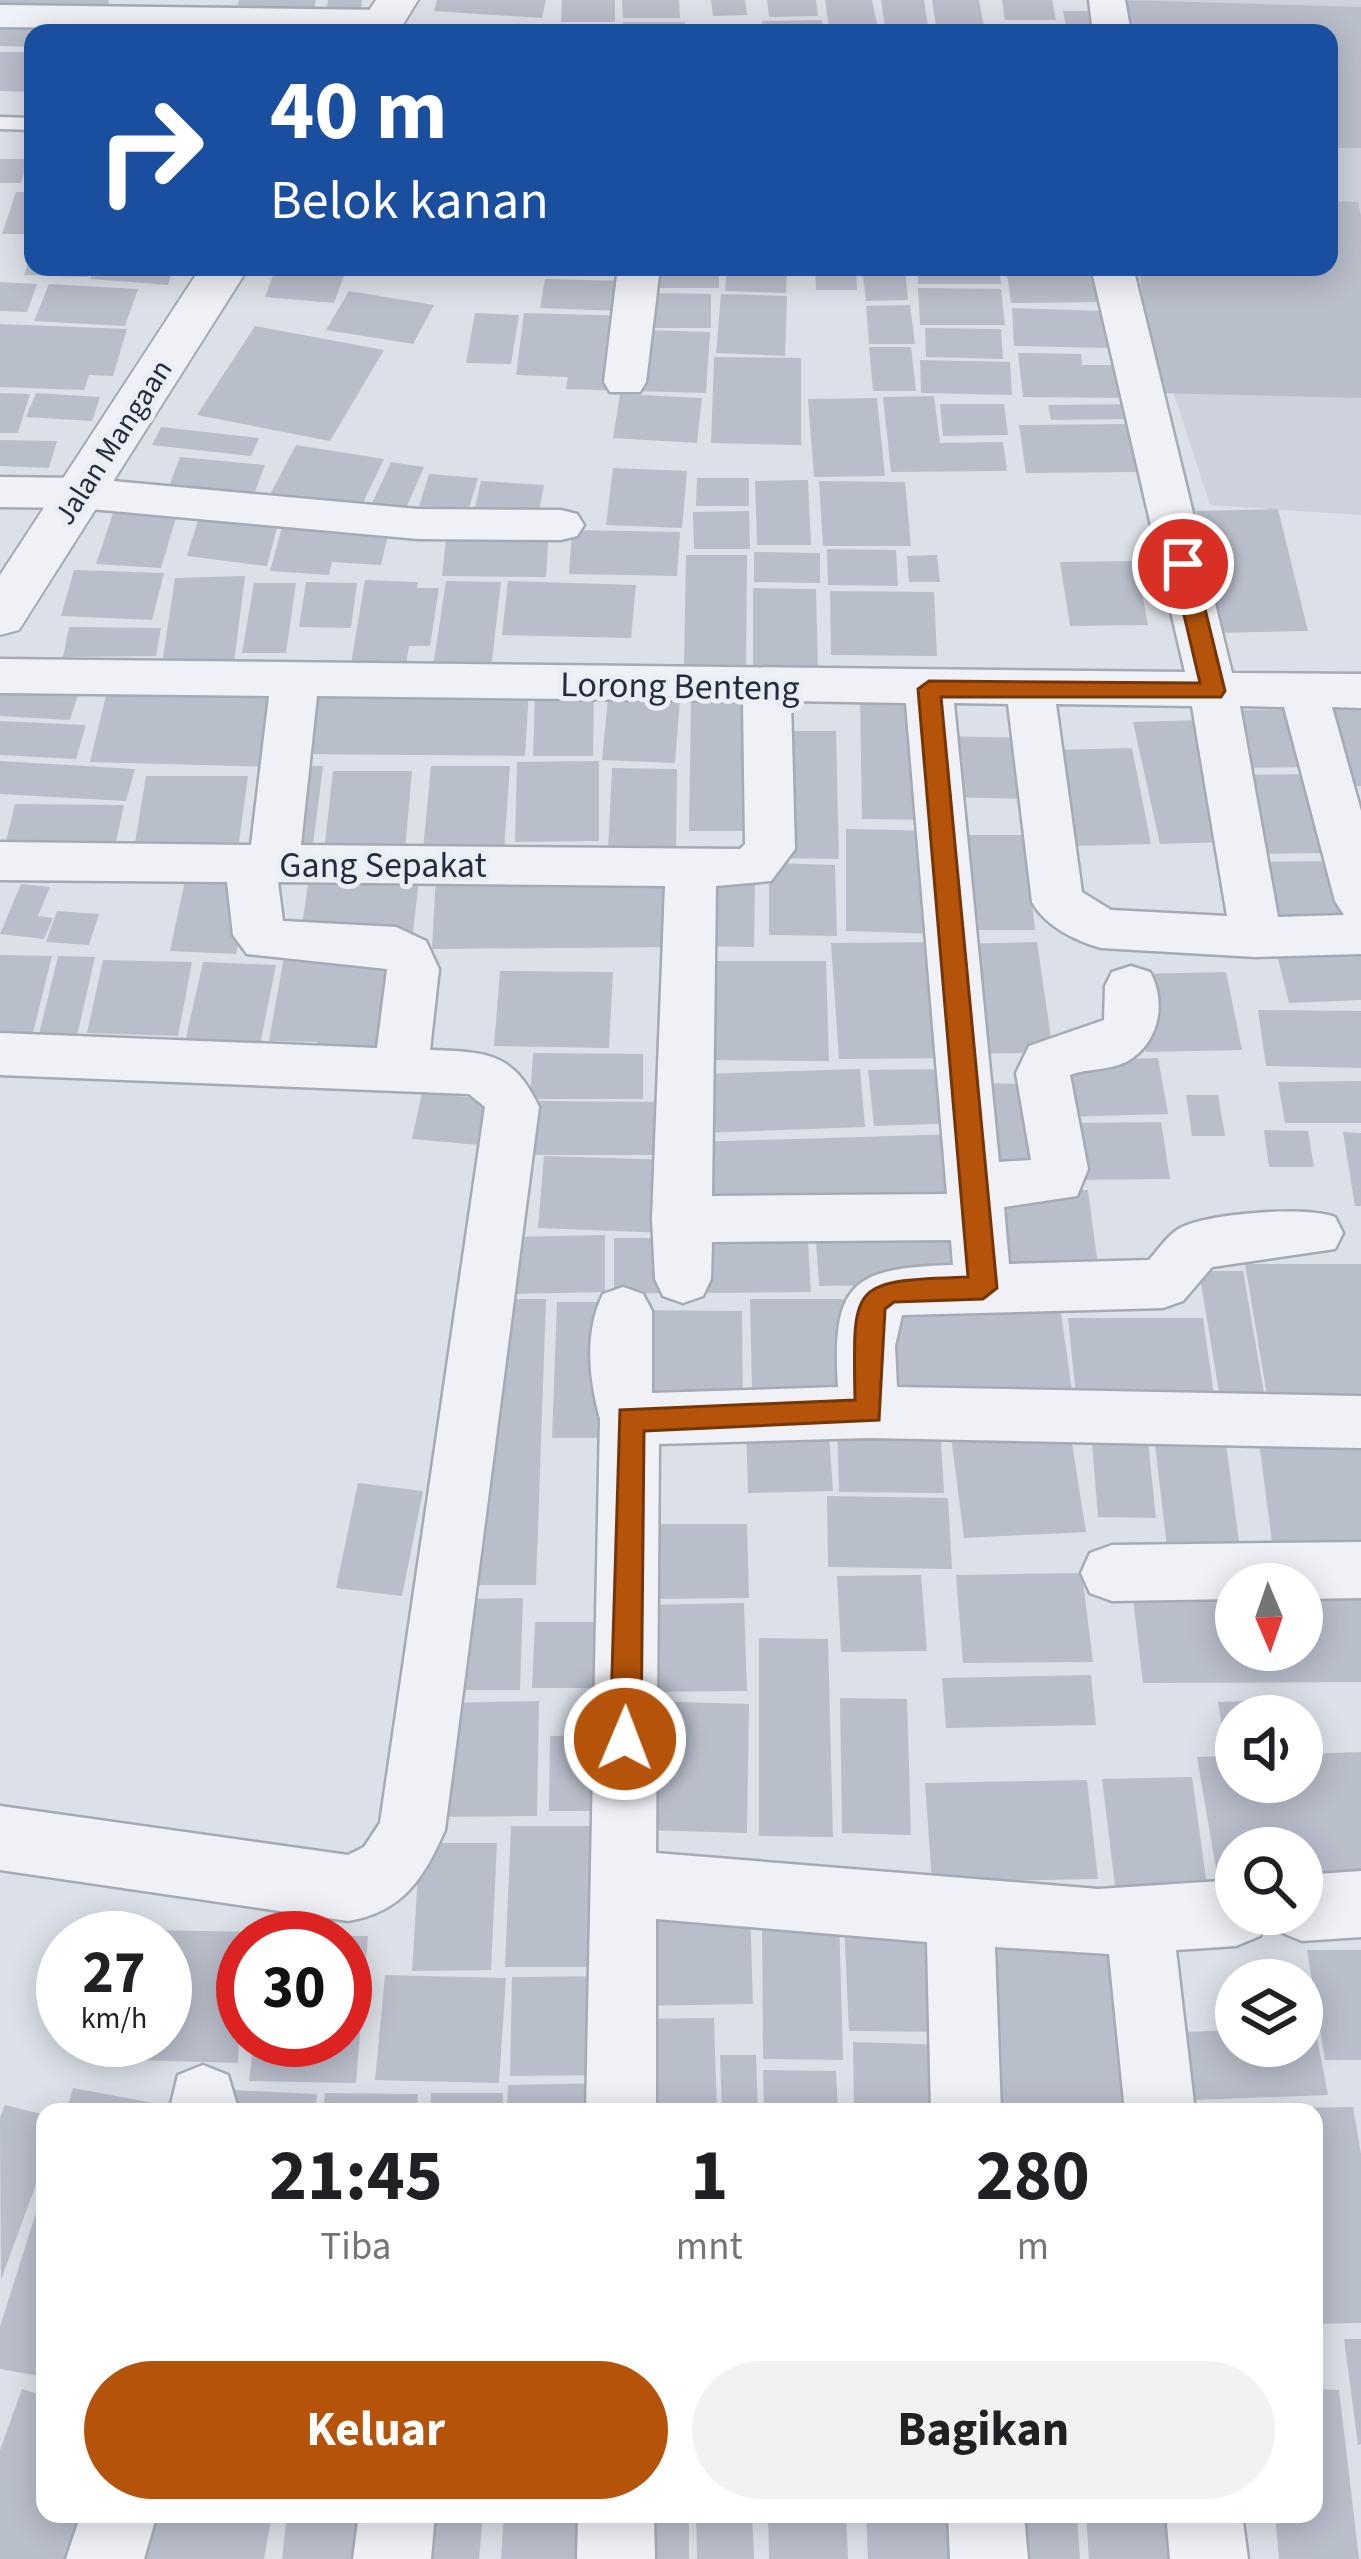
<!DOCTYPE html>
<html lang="id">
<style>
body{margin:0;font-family:"Source Sans 3",sans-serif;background:#f2f2f2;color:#202124;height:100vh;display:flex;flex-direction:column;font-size:45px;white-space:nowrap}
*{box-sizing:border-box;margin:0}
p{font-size:39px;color:#757577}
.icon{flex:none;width:66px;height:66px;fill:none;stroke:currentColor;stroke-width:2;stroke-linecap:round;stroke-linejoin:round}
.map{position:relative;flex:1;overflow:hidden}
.sheet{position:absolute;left:36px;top:2103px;width:1287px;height:420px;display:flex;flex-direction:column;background:#fff;border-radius:24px;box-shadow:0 6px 30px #0003}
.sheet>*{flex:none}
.guide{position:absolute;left:24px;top:24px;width:1314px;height:252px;border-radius:24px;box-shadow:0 6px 30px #0003;background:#1a4fa0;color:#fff;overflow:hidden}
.needle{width:78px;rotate:178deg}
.tools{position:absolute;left:1215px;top:1563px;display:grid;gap:24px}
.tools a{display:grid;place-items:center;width:108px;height:108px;border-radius:50%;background:#fff;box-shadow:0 6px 30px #0003;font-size:60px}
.speed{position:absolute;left:36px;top:1911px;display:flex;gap:24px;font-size:60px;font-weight:700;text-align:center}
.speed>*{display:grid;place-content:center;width:156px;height:156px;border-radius:50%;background:#fff;box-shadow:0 6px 30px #0003;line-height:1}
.speed small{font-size:30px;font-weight:400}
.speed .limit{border:18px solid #d22;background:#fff;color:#111}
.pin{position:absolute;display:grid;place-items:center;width:102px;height:102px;color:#fff;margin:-51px;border:6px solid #fff;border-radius:50%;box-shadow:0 3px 12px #0007}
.me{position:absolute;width:132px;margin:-66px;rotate:1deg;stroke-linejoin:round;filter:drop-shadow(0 0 9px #0008)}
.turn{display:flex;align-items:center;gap:42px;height:252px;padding:0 48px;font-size:54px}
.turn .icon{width:156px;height:156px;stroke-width:2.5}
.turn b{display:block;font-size:84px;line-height:102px}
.eta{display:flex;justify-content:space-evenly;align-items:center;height:204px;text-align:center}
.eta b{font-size:72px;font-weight:700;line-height:84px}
.cta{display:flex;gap:24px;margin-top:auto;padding:24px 48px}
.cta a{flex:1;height:138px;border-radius:72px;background:#b45309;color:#fff;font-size:48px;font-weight:700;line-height:138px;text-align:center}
.cta a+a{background:#f2f2f2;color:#202124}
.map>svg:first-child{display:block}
.built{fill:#ced2dd}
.building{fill:#b9becb}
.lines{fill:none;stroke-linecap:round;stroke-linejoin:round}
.service-casing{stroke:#a5aab5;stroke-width:5}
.minor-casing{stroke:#a5aab5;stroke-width:5}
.tertiary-casing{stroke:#a5aab5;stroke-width:4}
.service{fill:#eff1f6;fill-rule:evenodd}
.minor{fill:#eff1f6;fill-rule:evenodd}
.tertiary{fill:#eff1f6;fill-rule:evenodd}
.route{fill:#b45309;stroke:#753606;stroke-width:3}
.labels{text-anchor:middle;stroke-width:10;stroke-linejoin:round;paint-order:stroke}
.far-street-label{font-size:30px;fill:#242c3f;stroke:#ebeff5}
.street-label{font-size:36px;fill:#242c3f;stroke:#ebeff5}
</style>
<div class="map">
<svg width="1361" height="2559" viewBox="0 0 1361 2559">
<rect width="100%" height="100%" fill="#dce0e8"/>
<path class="built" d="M1136,0h225v515l-151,-10 -77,-238h196v-234h-188z"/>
<g class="building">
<path d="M0,0h109l-3,12 -106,-1z"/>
<path d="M239,0h77l-2,9 -77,-1z"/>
<path d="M328,0h34l-2,17h-35z"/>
<path d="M437,0h109l-4,18 -108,-7z"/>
<path d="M562,0h53v22h-54z"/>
<path d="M622,0h57l1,18h-57z"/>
<path d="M711,0h34l2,15 -34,1z"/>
<path d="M767,0h49l2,16 -49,1z"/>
<path d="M825,0h47l7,33h-49z"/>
<path d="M881,0h43l5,33h-43z"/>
<path d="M932,0h47l6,33h-48z"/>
<path d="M1002,0h50l4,20h-51z"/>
<path d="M1124,0l237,7v141h-32v-115h-201z"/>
<path d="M1063,11h39l4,22h-39z"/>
<path d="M0,18h42l-9,29 -33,-1z"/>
<path d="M822,20l2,13h-61l-1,-12z"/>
<path d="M623,22h62l1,11h-63z"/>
<path d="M600,25v8h-43v-7z"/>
<path d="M0,52h33l-3,40 -30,-1z"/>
<path d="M0,159h28l-7,24h-21z"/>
<path d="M16,192h17v42h-31z"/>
<path d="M1329,201l29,1 3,14v182l-207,-5 -15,-126h190z"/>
<path d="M32,250l1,17h58l-3,10 -64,-2z"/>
<path d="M95,267h79l-6,18 -78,-6z"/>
<path d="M558,267h73l-1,9 -73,-2z"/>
<rect x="647" y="267" width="72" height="21"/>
<path d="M727,267h60l-1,26 -61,-2z"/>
<path d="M815,267h41l1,23h-41z"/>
<path d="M862,267h43l3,33 -42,1z"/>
<path d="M917,267h82l2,17h-83z"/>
<path d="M1006,267h91l7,35 -93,1z"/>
<path d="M275,270l69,6 -10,27 -69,-6z"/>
<path d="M545,279l80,2 -3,30 -82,-3z"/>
<path d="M0,282l37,2 -10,28 -27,-1z"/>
<path d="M49,284l51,3 38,2 -13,37 -91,-5z"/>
<path d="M918,288l83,1 4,36h-85z"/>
<path d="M349,291l85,14 -21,39 -87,-14z"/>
<path d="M644,293l67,1v34h-68z"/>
<path d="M721,294l66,2 -2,60 -69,-3z"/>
<path d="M910,305l5,39h-46l-3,-38z"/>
<path d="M1012,308l93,3 3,37 -94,-2z"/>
<path d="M475,313l44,2 -8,49 -45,-1z"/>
<path d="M524,313l105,3 -7,75 -56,-2 2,-12 -52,-2z"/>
<path d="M0,324l127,5 -14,47 -24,-1 -5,15 -84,-3z"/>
<path d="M255,326l129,24 -54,91 -133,-26z"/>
<path d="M925,328l76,1 2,30 -77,-2z"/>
<path d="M640,330l70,2 -4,61 -71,-2z"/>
<path d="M869,347h42l5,44h-43z"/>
<path d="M1018,353l63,1 1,11h41l6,33 -106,-1z"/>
<path d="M714,357l87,1v87l-90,-2z"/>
<path d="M920,360l90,2 2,33 -91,-2z"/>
<path d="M0,393l30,1 -12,39h-18z"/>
<path d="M36,393l64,4 -8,24 -66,-4z"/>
<path d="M620,394l82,4 -5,45 -84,-5z"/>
<path d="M934,396l6,47 63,-1 4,29 -116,1 -8,-75z"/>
<path d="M877,398l8,78 -71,1 -6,-78z"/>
<path d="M940,404h64l4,31 -65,1z"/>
<path d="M1134,404l4,15 -87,1 -3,-15z"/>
<path d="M1130,424l9,48 -113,1 -7,-48z"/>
<path d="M161,427l98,11 -8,18 -99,-11z"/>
<path d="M0,440l57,1 -8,27 -49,-2z"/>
<path d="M296,445l88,14 -28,58 -90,-15z"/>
<path d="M180,457l85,8 -15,40 -85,-8z"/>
<path d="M391,462l33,5 -21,48 -34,-5z"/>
<path d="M613,468l74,3 -5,57 -76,-3z"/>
<path d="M429,474l49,4 -12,40 -49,-5z"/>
<path d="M697,478h52v28h-53z"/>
<path d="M808,480l3,65h-54l-2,-64z"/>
<path d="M481,481l63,4 -6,31 -64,-4z"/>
<path d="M819,481l86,1 6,64h-88z"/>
<path d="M115,507l63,4 -17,57 -65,-4z"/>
<path d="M1278,509l30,122 -97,2 -18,-85h12l-9,-37z"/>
<path d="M749,511l1,38h-56l-1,-37z"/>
<path d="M199,517l80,3 -12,46 -80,-10z"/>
<path d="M284,520l106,6 -9,39 -49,-3 -3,13 -59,-4z"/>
<path d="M447,529l102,1 -3,47 -104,-1z"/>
<path d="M572,530l108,2 -3,44 -108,-2z"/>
<path d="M827,549l69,1 2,36 -70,-1z"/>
<path d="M754,552l66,1v30l-66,-1z"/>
<path d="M686,555h61l-1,113 -62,-1z"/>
<path d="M937,555l3,27h-31l-2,-26z"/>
<path d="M1136,561l12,64 -78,1 -10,-64z"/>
<path d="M74,570l90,3 -12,47 -91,-4z"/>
<path d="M245,576l-11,87 -72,1 13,-86z"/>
<path d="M365,580l53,2 -1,6h22l-9,58h-21l-4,25 -55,-1z"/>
<path d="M446,581l55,1 -10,87 -58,-2z"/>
<path d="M508,581l128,4 -5,53 -129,-3z"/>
<path d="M306,582l51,1 -6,45 -52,-1z"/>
<path d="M254,583h42l-10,70h-44z"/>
<path d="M753,588l63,1 2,80h-65z"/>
<path d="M830,591l104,1 3,64 -106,-1z"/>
<path d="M69,627l92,1 -5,28 -93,1z"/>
<path d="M0,681l81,4 -11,35 -70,-4z"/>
<path d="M108,687l180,5 -14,75 -184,-5z"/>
<path d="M302,688l227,1 -4,67 -232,-2z"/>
<path d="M691,694h65l1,137h-68z"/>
<path d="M535,695h59l-1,61h-60z"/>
<path d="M608,698l72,2 -5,63 -73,-3z"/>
<path d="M860,698l66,1 5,121 -69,-1z"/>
<path d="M1314,706h47v80h-29z"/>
<path d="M1300,709l14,58 -72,1 -12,-58z"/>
<path d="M1201,720l29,122 -70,2 -27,-122z"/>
<path d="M0,721l86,4 -10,34 -76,-4z"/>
<path d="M774,731h62l3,128 -64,-1z"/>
<path d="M942,736l88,2 4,61 -89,-2z"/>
<path d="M1132,748l19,96 -75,2 -18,-96z"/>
<path d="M0,761l135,8 -9,32 -126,-7z"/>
<path d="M599,761v80l-84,1 2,-80z"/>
<path d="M296,766h27l-10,79h-28z"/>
<path d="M431,766h79l-6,85 -81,-1z"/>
<path d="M612,768l65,1 -1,82h-68z"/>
<path d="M333,771h79l-7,80 -81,1z"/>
<path d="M1313,774l18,79 -79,1 -17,-79z"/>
<path d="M146,776h102l-9,66 -104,1z"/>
<path d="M15,804l109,1 -11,50 -110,-1z"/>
<path d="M846,829l93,2 2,103 -95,-3z"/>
<path d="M949,835h76l10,95h-78z"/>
<path d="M1334,861l13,58 -87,1 -11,-58z"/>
<path d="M769,863l66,2 2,71 -68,-1z"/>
<path d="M677,874l1,73 -246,2 4,-73z"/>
<path d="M186,876l65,2 -15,76 -66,-3z"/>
<path d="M697,876l58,2 -1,69 -59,-1z"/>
<path d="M309,878l110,2 -7,61 -112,-2z"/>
<path d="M21,884l29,3 -12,29 15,2 -9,21 -44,-5z"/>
<path d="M57,911l42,3 -10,31 -43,-3z"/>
<path d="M943,942l11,116 -115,1 -8,-116z"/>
<path d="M1037,942l16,110 -78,2 -14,-110z"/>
<path d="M1361,947v53l-72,3 -13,-53z"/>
<path d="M0,955l52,1 -20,81 -32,-1z"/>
<path d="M58,956l37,1 -18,79 -38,-2z"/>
<path d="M284,957l111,3 -13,95 -67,-2 2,-11 -48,-1z"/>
<path d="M103,960l89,2 -14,74 -91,-3z"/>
<path d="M712,961h114l3,100 -131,-1z"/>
<path d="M203,962l73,3 -16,80 -75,-3z"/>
<path d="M500,971l113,1 -4,76 -115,-2z"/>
<path d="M1226,972l16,78 -96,2 -13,-78z"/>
<path d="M1258,1010l103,1v57l-95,-2z"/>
<path d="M533,1053l110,1v45h-113z"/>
<path d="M1158,1058l10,56 -105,3 -9,-56z"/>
<path d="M860,1069l5,58 -163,6 -3,-59z"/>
<path d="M957,1069l6,54 -89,3 -6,-56z"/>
<path d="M1361,1081v42h-76l-7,-41z"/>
<path d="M974,1083l56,1 8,86h-57z"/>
<path d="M422,1093l66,6 -9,46 -67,-6z"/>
<path d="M1186,1095h32l7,41h-33z"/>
<path d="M523,1101l146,1v53h-148z"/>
<path d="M1161,1122l9,57 -99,1 -7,-57z"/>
<path d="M1264,1130l44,1 6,36h-45z"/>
<path d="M1343,1132l18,1v73h-6z"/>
<path d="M955,1134l7,63 -266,8 -3,-63z"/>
<path d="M544,1156l127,4 -4,73 -129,-5z"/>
<path d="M1088,1190l11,84 -111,2 -9,-84z"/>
<path d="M969,1220l6,64 -156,2 -4,-63z"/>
<path d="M691,1225h116l4,67 -120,1z"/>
<path d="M605,1235v57l-102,2 2,-57z"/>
<path d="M614,1238h57v55l-57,1z"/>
<path d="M1245,1264h116v143l-92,1z"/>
<path d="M1199,1271h44l23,133h-45z"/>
<path d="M1058,1292l15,106 -195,-5 -6,-86z"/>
<path d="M491,1299h55l-10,286h-76z"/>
<path d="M750,1299h104l5,93h-107z"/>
<path d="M557,1302h60l-2,136h-63z"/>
<path d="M633,1310l109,1 1,99 -112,-1z"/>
<path d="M1068,1318h135l14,98h-139z"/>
<path d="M828,1420l5,71 -85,2 -2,-71z"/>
<path d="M949,1421l120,3 17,108 -122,6z"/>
<path d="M837,1422h103l4,71 -105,-1z"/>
<path d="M1153,1427l71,1 16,121 -73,-1z"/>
<path d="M1091,1431l56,1 9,86 -58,-1z"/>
<path d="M1258,1434l103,2v116l-88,-2z"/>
<path d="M358,1483l65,8 -21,105 -66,-8z"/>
<path d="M827,1496l121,2 4,71 -124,-2z"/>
<path d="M641,1524h106l2,74 -109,1z"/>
<path d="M1082,1573l11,89 -130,1 -7,-88z"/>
<path d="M921,1575l6,76 -86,1 -4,-76z"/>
<path d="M1302,1581h59v101l-218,1 -12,-101h105v68h66z"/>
<path d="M523,1598l-3,92h-73l5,-91z"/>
<path d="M744,1603l3,88 -108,1v-87z"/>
<path d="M535,1622h81l-2,66h-82z"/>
<path d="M759,1638l69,1 5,198 -74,-1z"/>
<path d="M1091,1675l5,50 -150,3 -4,-50z"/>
<path d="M840,1698l67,1 4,136 -69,-2z"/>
<path d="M1279,1700l3,16h-46v66h66v-28l59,-2v130l-59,2v-36h-66v38h-17l-22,-129 30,-1 -9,-54z"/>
<path d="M539,1701l-2,115 -100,1 5,-114z"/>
<path d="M643,1701l106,3 -2,129 -108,-3z"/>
<path d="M608,1735v76h-59l1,-75z"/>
<path d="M1192,1777l16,116 -92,1 -14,-115z"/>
<path d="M1087,1780l11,99 -166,3 -7,-99z"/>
<path d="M511,1826h100l-3,141h-103z"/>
<path d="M420,1843h77l-6,127 -79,1z"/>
<path d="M750,1906l3,98 -125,2v-98z"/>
<path d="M762,1913l77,2 4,145 -80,-1z"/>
<path d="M944,1923l8,109 -103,-1 -5,-107z"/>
<path d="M988,1929l122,2 14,181 -128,-2z"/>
<path d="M153,1930l101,2 -1,6h-10l-5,125 -105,-3 3,-20h29v-102h-13z"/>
<path d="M345,1936h23l-12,147 -107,-2 5,-41h91z"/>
<path d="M1307,1950h54v110h-36z"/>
<path d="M385,1975l121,3 -7,105 -124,-3z"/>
<path d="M614,1976l-1,99 -103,1 2,-99z"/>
<path d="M714,2018l3,94h-83l-1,-93z"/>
<path d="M1302,2028h13l13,67 -159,6 -10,-68 77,-3v16h66z"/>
<path d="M853,2042l99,3 2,67h-100z"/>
<path d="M720,2055h36l2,57h-36z"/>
<path d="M763,2070l73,1 2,41h-74z"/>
<path d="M614,2083v29h-107l1,-27z"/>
<path d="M73,2088l118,22v2h-125z"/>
<path d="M209,2089l108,5 -2,18h-110z"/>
<path d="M325,2093l93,1 -1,18h-94z"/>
<path d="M431,2093h72v19h-73z"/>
<path d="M5,2105l40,10v45l-44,120 -1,-162z"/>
<path d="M1353,2107l8,47v169l-47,1v-212l-21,-4z"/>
<path d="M45,2184v193l-45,-8v-42z"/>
<path d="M1344,2339h17v105l-3,1z"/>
<path d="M22,2389l23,7v118h45l-16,45h-74v-109z"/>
<path d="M1314,2389l25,1 20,169h-80l-4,-45h39z"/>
<path d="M135,2514h137l-8,45h-138z"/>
<path d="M287,2514h95l-4,45h-96z"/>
<path d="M404,2514h79l-4,45h-79z"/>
<path d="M504,2514h94l-2,45h-95z"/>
<rect x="622" y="2514" width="67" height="45"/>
<path d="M696,2514h56l2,45h-57z"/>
<path d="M768,2514h78l2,45h-79z"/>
<path d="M866,2514h100l3,45h-101z"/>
<path d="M994,2514h83l3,45h-83z"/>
<path d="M1086,2514h100l4,45h-101z"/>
</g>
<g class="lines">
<defs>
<path id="service" d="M0,117l33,1v12l-33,-1z"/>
<g id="minor">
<path d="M1089,0h36l6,33h-38z"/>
<path d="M0,5l384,5 19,11 -19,11 -384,-5z"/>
<path d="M618,267h42l-14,115 -6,10h-30l-6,-10z"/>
<path d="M1091,267h42l99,406 129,1v34l-29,-1 29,104v143l-105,3 -155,-9c-25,-7 -56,-22 -69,-46l-24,-198 -54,-1 45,459 32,-2 -15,-87 13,-27 75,-26 1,-34 7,-14 19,-6 19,6c17,31 9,72 -24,90 -18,9 -38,6 -56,13l18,94 -11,27 -73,11 5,57 140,-4c10,-11 20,-27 33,-33 30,-14 123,-21 153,-10l8,16 -8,16 -123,18 -29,34 -20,7 -261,7 -7,31 2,41 464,9v52l-492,-10 -210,6 -3,409 442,36 138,-9v34h33l-9,22 -24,10 -60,4 19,162h-70l-16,-158 -114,-7 6,165h-70l-4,-170 -271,-23v193h-70l14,-693c-11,-40 -16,-87 3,-125l20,-7 20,7 9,17v82l186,-6c-7,-106 16,-119 115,-122l-2,-25 -239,2 -1,37 -8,17 -20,7 -20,-7 -8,-17 -3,-60 13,-333 -387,-4 5,39 113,6 30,14 13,28 -9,81c57,2 83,2 109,57l-94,723c-21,48 -42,82 -97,91l-348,-51v-64l348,49 16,-8 16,-24 105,-716 -16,-13 -469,-19v-42l377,15 10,-79 -140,-15 -14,-19 -6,-53 -227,-2v-38l251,3 18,-149 -269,-3v-34l1185,13zM317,696l426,5 2,143 -5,5 -439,-4zM791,701l115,2 41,491 -235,2 4,-310 55,-5 24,-32zM1056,704l136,2 35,210 -116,-6 -29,-18zM1240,706l44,1 51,194 9,14 -66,2z"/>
<path d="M0,477l80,1 338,31 143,1 16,4 7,11 -7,11 -16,4 -143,-1 -338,-31 -80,-1z"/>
<path d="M1361,1542v56l-59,1v-15h-66v15l-124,2 -22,-8 -9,-20 9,-20 22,-8z"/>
<path d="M1361,1871v66l-59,4 -24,-10 -7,-17h31v-39z"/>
<path d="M203,2065l25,10 11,37h-70l9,-37z"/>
<path d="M81,2514h76l-13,45h-78z"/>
<path d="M359,2514h76l-4,45h-78z"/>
<path d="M578,2514h76l1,45h-78z"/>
<path d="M948,2514h76l4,45h-78z"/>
<path d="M1166,2514h76l6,45h-78z"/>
</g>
<g id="tertiary">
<path d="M376,0h42l-20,33h-44z"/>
<path d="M201,267h48l-230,363 -19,5v-60z"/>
</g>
</defs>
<use href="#service" class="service-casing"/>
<use href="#minor" class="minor-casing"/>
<use href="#tertiary" class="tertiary-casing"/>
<use href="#service" class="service"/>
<use href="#minor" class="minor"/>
<use href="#tertiary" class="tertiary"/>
</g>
<path class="route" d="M1183,556l11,8 31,127 -4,6h-280l56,591 -14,11 -89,3 -9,7 -6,111 -235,11 -3,308 -5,10 -11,5 -11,-5 -4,-10 10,-329 235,-10c-2,-118 -6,-119 113,-123l-50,-588 11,-8 271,2 -28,-119z"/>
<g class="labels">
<g class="far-street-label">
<text transform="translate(113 442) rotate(-57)" y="10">Jalan Mangaan</text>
</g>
<g class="street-label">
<text transform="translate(680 685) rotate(1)" y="13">Lorong Benteng</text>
<text x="383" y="877">Gang Sepakat</text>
</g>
</g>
</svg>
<div class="tools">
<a><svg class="needle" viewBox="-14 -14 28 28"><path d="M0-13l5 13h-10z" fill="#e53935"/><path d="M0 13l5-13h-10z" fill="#757577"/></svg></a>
<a><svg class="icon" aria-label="sound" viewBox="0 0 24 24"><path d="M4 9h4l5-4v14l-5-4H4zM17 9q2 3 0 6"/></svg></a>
<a><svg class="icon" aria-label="search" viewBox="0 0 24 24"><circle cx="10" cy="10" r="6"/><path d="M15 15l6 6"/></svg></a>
<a><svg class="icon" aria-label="layers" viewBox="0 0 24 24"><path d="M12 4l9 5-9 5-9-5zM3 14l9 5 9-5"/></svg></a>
</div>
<div class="speed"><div>27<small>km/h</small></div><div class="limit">30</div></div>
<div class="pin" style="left:1183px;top:564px;background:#d93025"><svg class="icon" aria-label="arrive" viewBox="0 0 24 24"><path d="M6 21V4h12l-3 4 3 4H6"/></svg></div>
<svg class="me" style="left:625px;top:1739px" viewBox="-20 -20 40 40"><circle r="17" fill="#b45309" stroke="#fff" stroke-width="3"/><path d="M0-11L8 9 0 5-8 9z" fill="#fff"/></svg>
<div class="guide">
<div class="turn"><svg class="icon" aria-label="right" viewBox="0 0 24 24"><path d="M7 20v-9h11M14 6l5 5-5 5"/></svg><div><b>40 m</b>Belok kanan</div></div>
</div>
<section class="sheet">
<div class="eta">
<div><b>21:45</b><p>Tiba</p></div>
<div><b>1</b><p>mnt</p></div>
<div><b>280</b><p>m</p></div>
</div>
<div class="cta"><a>Keluar</a><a>Bagikan</a></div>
</section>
</div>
